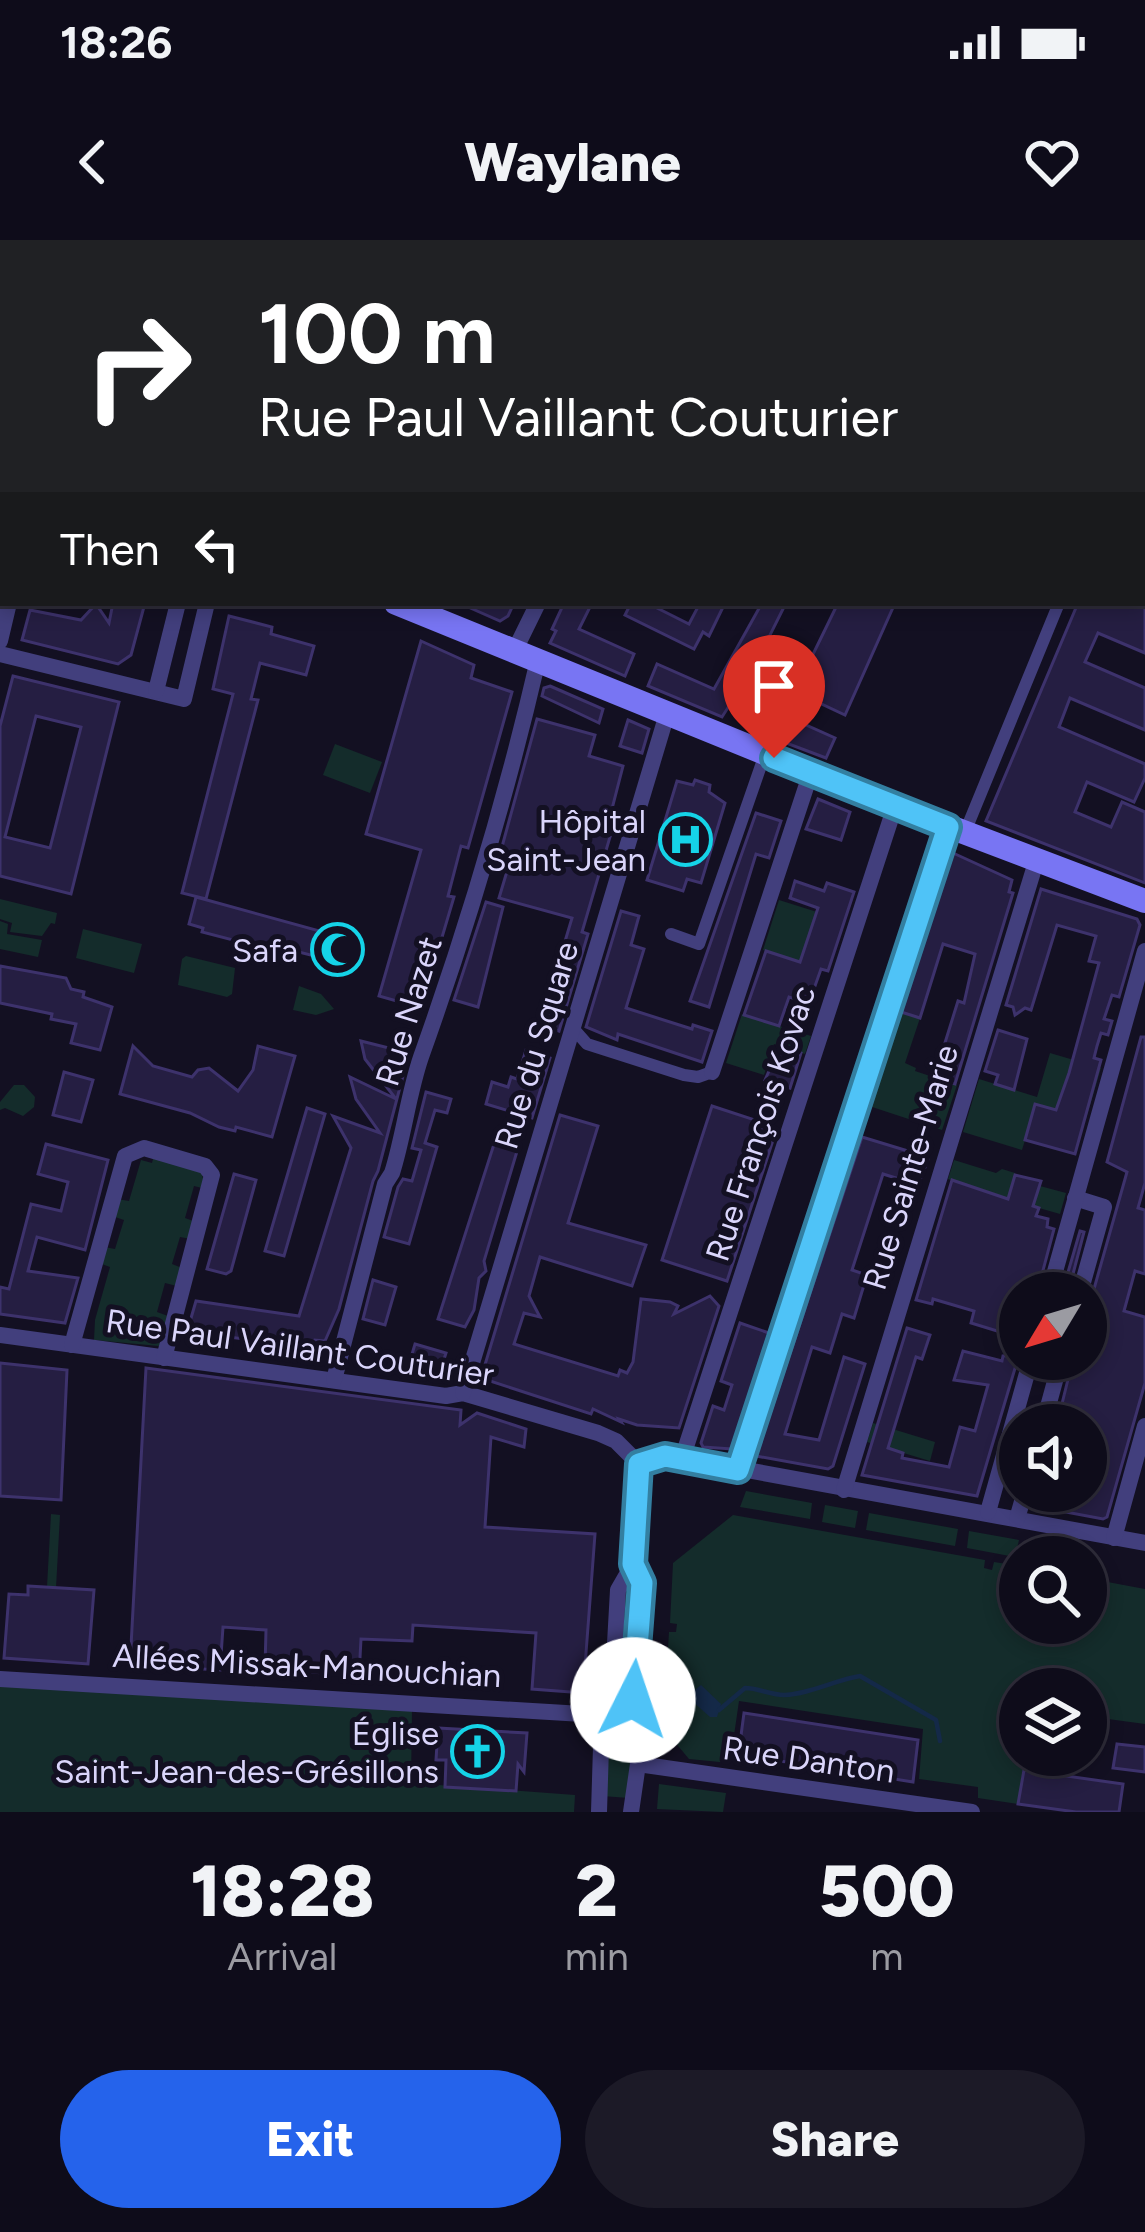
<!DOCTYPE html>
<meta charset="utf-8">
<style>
body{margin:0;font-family:Figtree,sans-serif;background:#1c1a27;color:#f1f3f6;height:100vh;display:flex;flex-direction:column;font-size:45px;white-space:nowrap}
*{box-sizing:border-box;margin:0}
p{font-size:39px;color:#9b9ba2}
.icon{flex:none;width:66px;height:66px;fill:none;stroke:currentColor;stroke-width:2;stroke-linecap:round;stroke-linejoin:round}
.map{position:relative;height:1572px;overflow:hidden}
.side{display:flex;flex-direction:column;background:#0e0c1a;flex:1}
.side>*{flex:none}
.banner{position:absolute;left:0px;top:0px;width:1146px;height:366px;box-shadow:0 6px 18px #0003,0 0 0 3px #2e2c39;background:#202124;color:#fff;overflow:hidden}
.needle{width:78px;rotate:232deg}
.tools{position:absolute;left:999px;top:1032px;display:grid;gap:24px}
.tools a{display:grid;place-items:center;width:108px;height:108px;border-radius:50%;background:#0e0c1a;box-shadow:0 6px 18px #0003,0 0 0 3px #2e2c39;font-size:60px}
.pin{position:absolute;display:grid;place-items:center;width:102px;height:102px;color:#fff;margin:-123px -51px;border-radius:50% 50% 50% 0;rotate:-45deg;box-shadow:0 0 12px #0007}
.pin .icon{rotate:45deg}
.me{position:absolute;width:132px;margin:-66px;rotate:4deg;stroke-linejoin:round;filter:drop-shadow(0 0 9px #0008)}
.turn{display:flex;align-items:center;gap:42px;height:252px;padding:0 60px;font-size:54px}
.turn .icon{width:156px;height:156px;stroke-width:2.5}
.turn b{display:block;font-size:84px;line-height:102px}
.then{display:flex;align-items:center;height:114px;padding:0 60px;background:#0003;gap:24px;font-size:45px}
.eta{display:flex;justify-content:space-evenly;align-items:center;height:204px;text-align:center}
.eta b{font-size:72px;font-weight:800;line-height:84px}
.button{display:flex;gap:24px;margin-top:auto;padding:24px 60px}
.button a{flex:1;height:138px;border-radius:72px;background:#2563eb;color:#fff;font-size:48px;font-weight:800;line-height:138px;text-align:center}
.button a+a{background:#1c1a27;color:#f1f3f6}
.status{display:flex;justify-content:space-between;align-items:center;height:84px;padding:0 60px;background:#0e0c1a;direction:ltr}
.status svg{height:33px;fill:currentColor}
header{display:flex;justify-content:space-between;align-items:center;height:156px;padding:0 60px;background:#0e0c1a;font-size:54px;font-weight:800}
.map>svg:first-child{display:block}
.green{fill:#142c2b}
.water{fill:#142948}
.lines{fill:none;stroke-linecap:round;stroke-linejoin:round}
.stream{stroke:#142948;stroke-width:4.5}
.building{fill:#251e42;stroke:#3d326c;stroke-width:3;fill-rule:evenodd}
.pedestrian{stroke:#423f7d;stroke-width:12}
.minor{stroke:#423f7d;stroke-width:16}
.secondary{stroke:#7875f3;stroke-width:24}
.primary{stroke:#bd66f1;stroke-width:27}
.trunk{stroke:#d660ca;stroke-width:27}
.route-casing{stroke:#337fa1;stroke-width:30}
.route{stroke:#4fc3f7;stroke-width:21}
.labels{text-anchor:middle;stroke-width:10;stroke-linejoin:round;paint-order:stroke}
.poi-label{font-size:33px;fill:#dad5fb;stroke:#131022;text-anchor:end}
.street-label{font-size:33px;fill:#dad5fb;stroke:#131022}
</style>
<div class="status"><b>18:26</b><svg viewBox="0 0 49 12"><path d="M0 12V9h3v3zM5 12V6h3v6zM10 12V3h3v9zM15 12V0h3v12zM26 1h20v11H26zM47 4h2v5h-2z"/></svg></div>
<header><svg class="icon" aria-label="back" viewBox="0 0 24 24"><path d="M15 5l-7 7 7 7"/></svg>Waylane<svg class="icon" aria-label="heart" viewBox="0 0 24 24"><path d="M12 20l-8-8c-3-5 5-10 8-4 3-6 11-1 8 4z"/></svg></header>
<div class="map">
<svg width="1145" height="1572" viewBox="0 0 1145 1572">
<rect width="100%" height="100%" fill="#131022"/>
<g class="green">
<path d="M335,504l47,18 -12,31 -47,-18z"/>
<path d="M0,659l57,14 -2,11 -4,-1 -9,13 -32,-4 2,-9 -12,-4z"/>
<path d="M779,660l38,12 -17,50 -37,-12z"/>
<path d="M0,681l8,3 -1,10 35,6 -4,17 -38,-8z"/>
<path d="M83,689l59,15 -8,29 -58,-15z"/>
<path d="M186,716l49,12 -3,26 -5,3 -49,-12 4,-26z"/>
<path d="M299,746l22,8 13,15 -18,6 -23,-5z"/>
<path d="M897,771l23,7 -15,45 11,5 -1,3 42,14 -15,45 -76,-25z"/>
<path d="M742,774l69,22 -6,18 -31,-10 -10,31 -38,-12z"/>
<path d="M1050,813l51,15 -15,51 -50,-15 -14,46 -59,-18 16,-53 58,18z"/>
<path d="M14,845h10l11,12 -1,10 -11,9 -18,-8 -5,2v-8z"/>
<path d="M154,915l46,13 6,21 -12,-3 -9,32 11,4 -5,17 -11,-2 -8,27 10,4 -5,18 -12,-3 -8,29 11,4 -9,30 -65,-6 1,-20 15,-53 -11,-4 5,-16 11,2 9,-29 -12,-4 5,-17 12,2 12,-41 11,3z"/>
<path d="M954,920l42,13 6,-4 13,4 -7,26 -60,-20z"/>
<path d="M1040,946l26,7 -6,21 -42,-12 20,-10z"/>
<path d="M873,1183l62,19 -5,19 -63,-19z"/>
<path d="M746,1251l66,12 -2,16 -70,-12z"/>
<path d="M825,1265l33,6 -3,17 -33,-6z"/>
<path d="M869,1273l89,16 -3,17 -89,-16z"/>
<path d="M51,1274l9,1 -4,73 -9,-1z"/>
<path d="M733,1275l252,45 -1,8 8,2 2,-8 26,4v57h66v-45l59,11v135l-37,-5 -3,22 -19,-3v-49h-66v66h5l-7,49 -40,-6v-11l-59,-8 4,-50 -184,-28 -9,62 -41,-4 -26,-31 6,-96h7l1,-8 -7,-1 3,-60z"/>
<path d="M969,1291l50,9 -4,17 -48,-9z"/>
<path d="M1029,1302l61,11 -4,17v-13h-60z"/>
<path d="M630,1345l5,2 -7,108 -11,-1 7,-105z"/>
<path d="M0,1445l412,25 -1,73 164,12 -1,17h-574z"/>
<path d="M606,1511l26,2 -3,45 -27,-2z"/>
<path d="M659,1544l67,9 -3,19 -66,-3z"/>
</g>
<path class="water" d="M701,1445l20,19 -4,13h-7l-18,-16 -2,-7z"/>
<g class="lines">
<path class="stream" d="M719,1470l26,-22c13,0 26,7 39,7 26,-1 51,-15 76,-19l76,44 4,21"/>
</g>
<g class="building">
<path d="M113,363h32l-14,52 -13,9 -96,-24 8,-30 51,10 15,-16 13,19z"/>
<path d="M459,363h55l-6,13 -8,5z"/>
<path d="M564,363h28l-13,26 55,25 -9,22 -75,-33 6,-12 -4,-2z"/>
<path d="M631,363h16l42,21 11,-21h25l-16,33 -6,-4 -9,17 -69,-34z"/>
<path d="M762,363h24l-32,64 -32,50 -74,-31 9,-22 57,25z"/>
<path d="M838,363h57l-50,112 -30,-14 -11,23 31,14 -9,20 -48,-18 6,-13 -5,-3z"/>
<path d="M1078,363h52l15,5v45l-47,-20 -13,29 60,26v42l-75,-32 -11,29 86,37v14l-11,24 -47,-20 -12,30 36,15 11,-25 23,10v71l-159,-62z"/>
<path d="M229,376l43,11 -1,7 43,12 -8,29 -46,-12 -9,36 7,1 -52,199 -24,-6 51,-199 -20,-5z"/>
<path d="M421,401l53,24 -3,13 41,14 -44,156 -7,-2 -13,50 6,1 -33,111 -42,-12 42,-146 -55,-16z"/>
<path d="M13,436l106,26 -48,192 -71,-18v-150zM36,476l45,11 -31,121 -45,-11z"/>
<path d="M550,446l53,23 -4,14 -57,-27 2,-8z"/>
<path d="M537,479l58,16 -6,21 34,10 -18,70 5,1 -28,95 6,2 -29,97 -19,-6 32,-107 -73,-20 9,-30 -11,-3z"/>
<path d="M628,480l21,9 -7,24 -22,-7z"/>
<path d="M695,540l15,5 -1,7 16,11 -24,80 -14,-4 -4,12 -36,-11 30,-99 16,4z"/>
<path d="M818,559l32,13 -9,28 -35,-11z"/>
<path d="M756,573l25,8 -12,37 -13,-4 -47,153 -19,-6z"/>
<path d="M953,613l59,27 -3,12 4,1 -58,191 -21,-6 24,-77 6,2 11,-49 -32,-10 -23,74 -19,-6z"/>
<path d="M795,641l29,10 3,-8 27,9 -26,79 -7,-2 -12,34 -20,-6 -10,29 -35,-11 22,-64 34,11 18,-54 -28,-10z"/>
<path d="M1041,649l96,30 3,6 -21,72 -7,-2 -8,24 8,2 -4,14 -7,-2 -4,13 -3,12 7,2 -26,94 -50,-14 10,-36 21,6 13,-37 30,-110 -10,-2 7,-25 -39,-11 -26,85 -6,-2 -10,7 -2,-8 -7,-2z"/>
<path d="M196,657l160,44 -6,24 -51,-13 -1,5 -96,-25 1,-4 -14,-4z"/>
<path d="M486,662l17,5 -25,100 -24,-7z"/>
<path d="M621,671l18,5 -8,29 13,4 -18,59 66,21 1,-4 19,6 -10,31 -84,-28 -1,6 -31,-13z"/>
<path d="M0,726l66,12 5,11 13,3 -1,5 29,10 -12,43 -29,-7 5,-19 -25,-5 1,-5 -52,-11z"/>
<path d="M998,790l29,9 -13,51 -19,-6 3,-9 -13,-4z"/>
<path d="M1141,797h4v146l-7,25 7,2v64l-10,-3 -11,40 21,6v66l-38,134 -4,2 -69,-13 3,-15h49v-17l12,-45 -36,-4 2,-8 -5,-1 14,-57h13l6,-30 -6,-2v-23l6,-8 35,-124 -20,-10z"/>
<path d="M361,801l48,12 -31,118 -5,10 -34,128 -14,32 -10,-1 -2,8 -100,-13 1,-3 -25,-7 7,-24 103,15 52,-168 -18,-32 47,17 -24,-34 -6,-22 46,22 -31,-40z"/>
<path d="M133,806l20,20 39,11 6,-7 11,-2 29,23 15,-21 5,-24 37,10 -23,81 -36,-10 -1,4 -16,-4 -29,-14 -70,-19z"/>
<path d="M780,806l21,7 -11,35 -25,-8z"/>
<path d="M526,810l24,8 -18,60 -46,-14 6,-22 16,5 3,-10 6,2z"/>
<path d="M64,832l29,8 -12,42 -28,-7z"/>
<path d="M426,852l25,7 -4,14 -12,-3 -10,33 12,4 -28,97 -25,-7 14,-50 5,-8 9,2 9,-31 -9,-2z"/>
<path d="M712,866l58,19 -1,4 7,2 -49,150 -65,-21z"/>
<path d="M307,868l18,6 -41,142 -19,-5z"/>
<path d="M560,875l38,11 -30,97 78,22 -14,41 -92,-29 -11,39 11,21 -16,-4 -10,31 104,32 2,-6 7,3 6,-11 8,-63 29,3 8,4 -4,8 36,-18 9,10 -40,122 -42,-3 -18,-6 2,3 -28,-13 -2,5 -110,-36z"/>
<path d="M862,897l56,17 -1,4 11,2 -10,25 -35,-11 -31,96 15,5 -13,43 -12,-4 -12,39 -18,-6 -27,87 34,6 25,-83 21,7 -32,102 -5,3 -72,-13z"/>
<path d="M495,901l23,7 -34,113 2,10 -7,7 -5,32 -9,17 -27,-8z"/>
<path d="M46,904l62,16 -23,90 -48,-13 -9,34 50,7 -13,45 -65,-9v-27l9,2 22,-85 30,7 7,-29 -30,-8z"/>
<path d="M234,934l22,6 -25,91 -5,3 -19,-5z"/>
<path d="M1015,935l26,6 -8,25 6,2 -3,8 12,3 -1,8 7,2 -17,64h-17v45l-49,-15 3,-12 -41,-12 -1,5 -16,-4 36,-120 56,19z"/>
<path d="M1080,991l4,1 -16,61h-6z"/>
<path d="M373,1040l23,7 -11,38 -22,-6z"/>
<path d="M740,1083l29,10 -37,116 -29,-2 -2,-4 12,-37 11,4 8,-25 -11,-4z"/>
<path d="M907,1088l23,7 -8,24 -6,-2 -28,91 15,5 -1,5 47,9 11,-40 15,4 13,-46 -34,-5 9,-29 39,10 1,-5 16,-1 -42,141 -115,-21z"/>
<path d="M415,1104l31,9 -7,22 -32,-4z"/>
<path d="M0,1123l67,7 -6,130 -61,-4z"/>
<path d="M146,1128l315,42 -1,15 17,-12 49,16 -2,18 -33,-10 -6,90 110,7 -12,159 -51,-4 4,-56 -123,-8 -1,16 -51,-2 -2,37 -94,-8 1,-38 -43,-3 -3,43 -90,-5z"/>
<path d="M28,1346l66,4 -6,74 -84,-6 5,-64 19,1z"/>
<path d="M744,1473l174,27 -5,42 -124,-20 -51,-4z"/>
<path d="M438,1488l89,5 -3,39 -6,-8 -2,27 -71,-4 1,-27h-10z"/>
<path d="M1117,1504l28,3v25l-32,-4z"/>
<path d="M1024,1530l99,14 -4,28h-43l-58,-8z"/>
</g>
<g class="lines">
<g class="pedestrian">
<path d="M965,592l94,-229"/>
<path d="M671,694l28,10 66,-190"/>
<path d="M572,787l15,17 97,31 14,2 14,-5"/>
</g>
<g class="minor">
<path d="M578,0l5,3"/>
<path d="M793,3l2,-3"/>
<path d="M1143,271l2,1"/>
<path d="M0,401l9,-38"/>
<path d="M515,410l23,-47"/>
<path d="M0,414l184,45 23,-96"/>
<path d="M156,451l22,-88"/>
<path d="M712,832l99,-300"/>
<path d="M1075,958l29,9 -24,86"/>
<path d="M1049,1053l96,-342"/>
<path d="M0,1095l446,61 17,-3 135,40 18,8 23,23"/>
<path d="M72,1105l53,-189 19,-8 61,18 7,9 -48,183"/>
<path d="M334,1140l51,-196 7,-11c12,-38 16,-78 29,-116 46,-129 86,-263 117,-397"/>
<path d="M463,1153l204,-679"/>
<path d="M1043,1185l18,-66"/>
<path d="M682,1219l213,-653"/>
<path d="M639,1224l26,-9 480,88"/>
<path d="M738,1230l210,-643"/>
<path d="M844,1250l192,-628"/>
<path d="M988,1272l43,-153"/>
<path d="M1017,1279l8,-28"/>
<path d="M1114,1298l31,-112"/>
<path d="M0,1439l632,38"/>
<path d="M638,1524l334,48"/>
<path d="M599,1572l2,-65 10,-32 7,-125 15,-26"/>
<path d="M631,1572l7,-48 -6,-47 10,-134 -9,-19 6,-100"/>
</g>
<g class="secondary">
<path d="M0,172l3,2"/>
<path d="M0,209l3,2"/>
<path d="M396,363l499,203 250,95"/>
</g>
<g class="primary">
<path d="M172,3l2,-3"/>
<path d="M0,92l3,2"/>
<path d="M0,274l3,-4"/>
</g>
<g class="trunk">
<path d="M105,3l1,-3"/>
<path d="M126,3l2,-3"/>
</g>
</g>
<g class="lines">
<defs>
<path id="route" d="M633,1460l9,-117 -9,-19 6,-100 26,-8 73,14 210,-643 -174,-69"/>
</defs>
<use href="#route" class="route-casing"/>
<use href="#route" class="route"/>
</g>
<defs>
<symbol id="hospital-ring" viewBox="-11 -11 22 22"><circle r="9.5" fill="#131022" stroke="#15d3e8" stroke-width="1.5"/><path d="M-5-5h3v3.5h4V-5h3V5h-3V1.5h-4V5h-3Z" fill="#15d3e8"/></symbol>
<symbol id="mosque-ring" viewBox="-11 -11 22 22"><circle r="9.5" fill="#131022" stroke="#15d3e8" stroke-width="1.5"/><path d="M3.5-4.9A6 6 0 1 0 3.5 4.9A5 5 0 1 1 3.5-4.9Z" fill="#15d3e8"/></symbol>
<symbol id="church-ring" viewBox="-11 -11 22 22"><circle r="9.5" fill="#131022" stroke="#15d3e8" stroke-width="1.5"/><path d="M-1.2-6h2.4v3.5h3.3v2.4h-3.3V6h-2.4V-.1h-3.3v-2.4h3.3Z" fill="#15d3e8"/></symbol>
</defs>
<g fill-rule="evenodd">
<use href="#hospital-ring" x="656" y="570" width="59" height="59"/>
<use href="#mosque-ring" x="308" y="680" width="59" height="59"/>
<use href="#church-ring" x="448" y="1482" width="59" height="59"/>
</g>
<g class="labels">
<g class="poi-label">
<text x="646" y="593">Hôpital<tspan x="646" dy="38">Saint-Jean</tspan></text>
<text x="298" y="722">Safa</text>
<text x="439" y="1505">Église<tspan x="439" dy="38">Saint-Jean-des-Grésillons</tspan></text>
</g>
<g class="street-label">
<text transform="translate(408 771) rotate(-73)" y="12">Rue Nazet</text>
<text transform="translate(536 805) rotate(-73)" y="12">Rue du Square</text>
<text transform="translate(760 883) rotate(-72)" y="12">Rue François Kovac</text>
<text transform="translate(910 927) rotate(-73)" y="12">Rue Sainte-Marie</text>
<text transform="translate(300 1107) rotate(8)" y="12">Rue Paul Vaillant Couturier</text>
<text transform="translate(307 1425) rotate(3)" y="12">Allées Missak-Manouchian</text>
<text transform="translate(809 1519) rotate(8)" y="12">Rue Danton</text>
</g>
</g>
</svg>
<div class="tools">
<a><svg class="needle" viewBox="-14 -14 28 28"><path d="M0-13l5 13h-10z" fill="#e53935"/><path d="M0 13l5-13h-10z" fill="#9b9ba2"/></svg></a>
<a><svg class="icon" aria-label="sound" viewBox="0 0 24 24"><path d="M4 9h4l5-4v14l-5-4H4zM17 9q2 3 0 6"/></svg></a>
<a><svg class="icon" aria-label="search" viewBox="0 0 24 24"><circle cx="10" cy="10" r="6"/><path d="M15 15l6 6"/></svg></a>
<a><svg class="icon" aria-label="layers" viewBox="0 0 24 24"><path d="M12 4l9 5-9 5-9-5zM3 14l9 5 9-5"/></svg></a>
</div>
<div class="pin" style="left:774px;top:518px;background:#d93025"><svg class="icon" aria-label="arrive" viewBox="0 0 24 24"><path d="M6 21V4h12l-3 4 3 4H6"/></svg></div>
<svg class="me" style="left:633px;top:1460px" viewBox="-20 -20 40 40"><circle r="19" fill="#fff"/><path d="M0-13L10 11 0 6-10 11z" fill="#4fc3f7"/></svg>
<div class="banner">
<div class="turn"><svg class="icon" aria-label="right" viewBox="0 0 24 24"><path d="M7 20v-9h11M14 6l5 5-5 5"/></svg><div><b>100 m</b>Rue Paul Vaillant Couturier</div></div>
<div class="then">Then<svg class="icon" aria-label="left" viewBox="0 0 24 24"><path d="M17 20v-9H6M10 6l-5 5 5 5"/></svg></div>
</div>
</div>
<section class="side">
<div class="eta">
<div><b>18:28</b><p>Arrival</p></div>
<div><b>2</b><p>min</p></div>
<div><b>500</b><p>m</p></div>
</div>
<div class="button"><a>Exit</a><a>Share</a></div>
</section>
